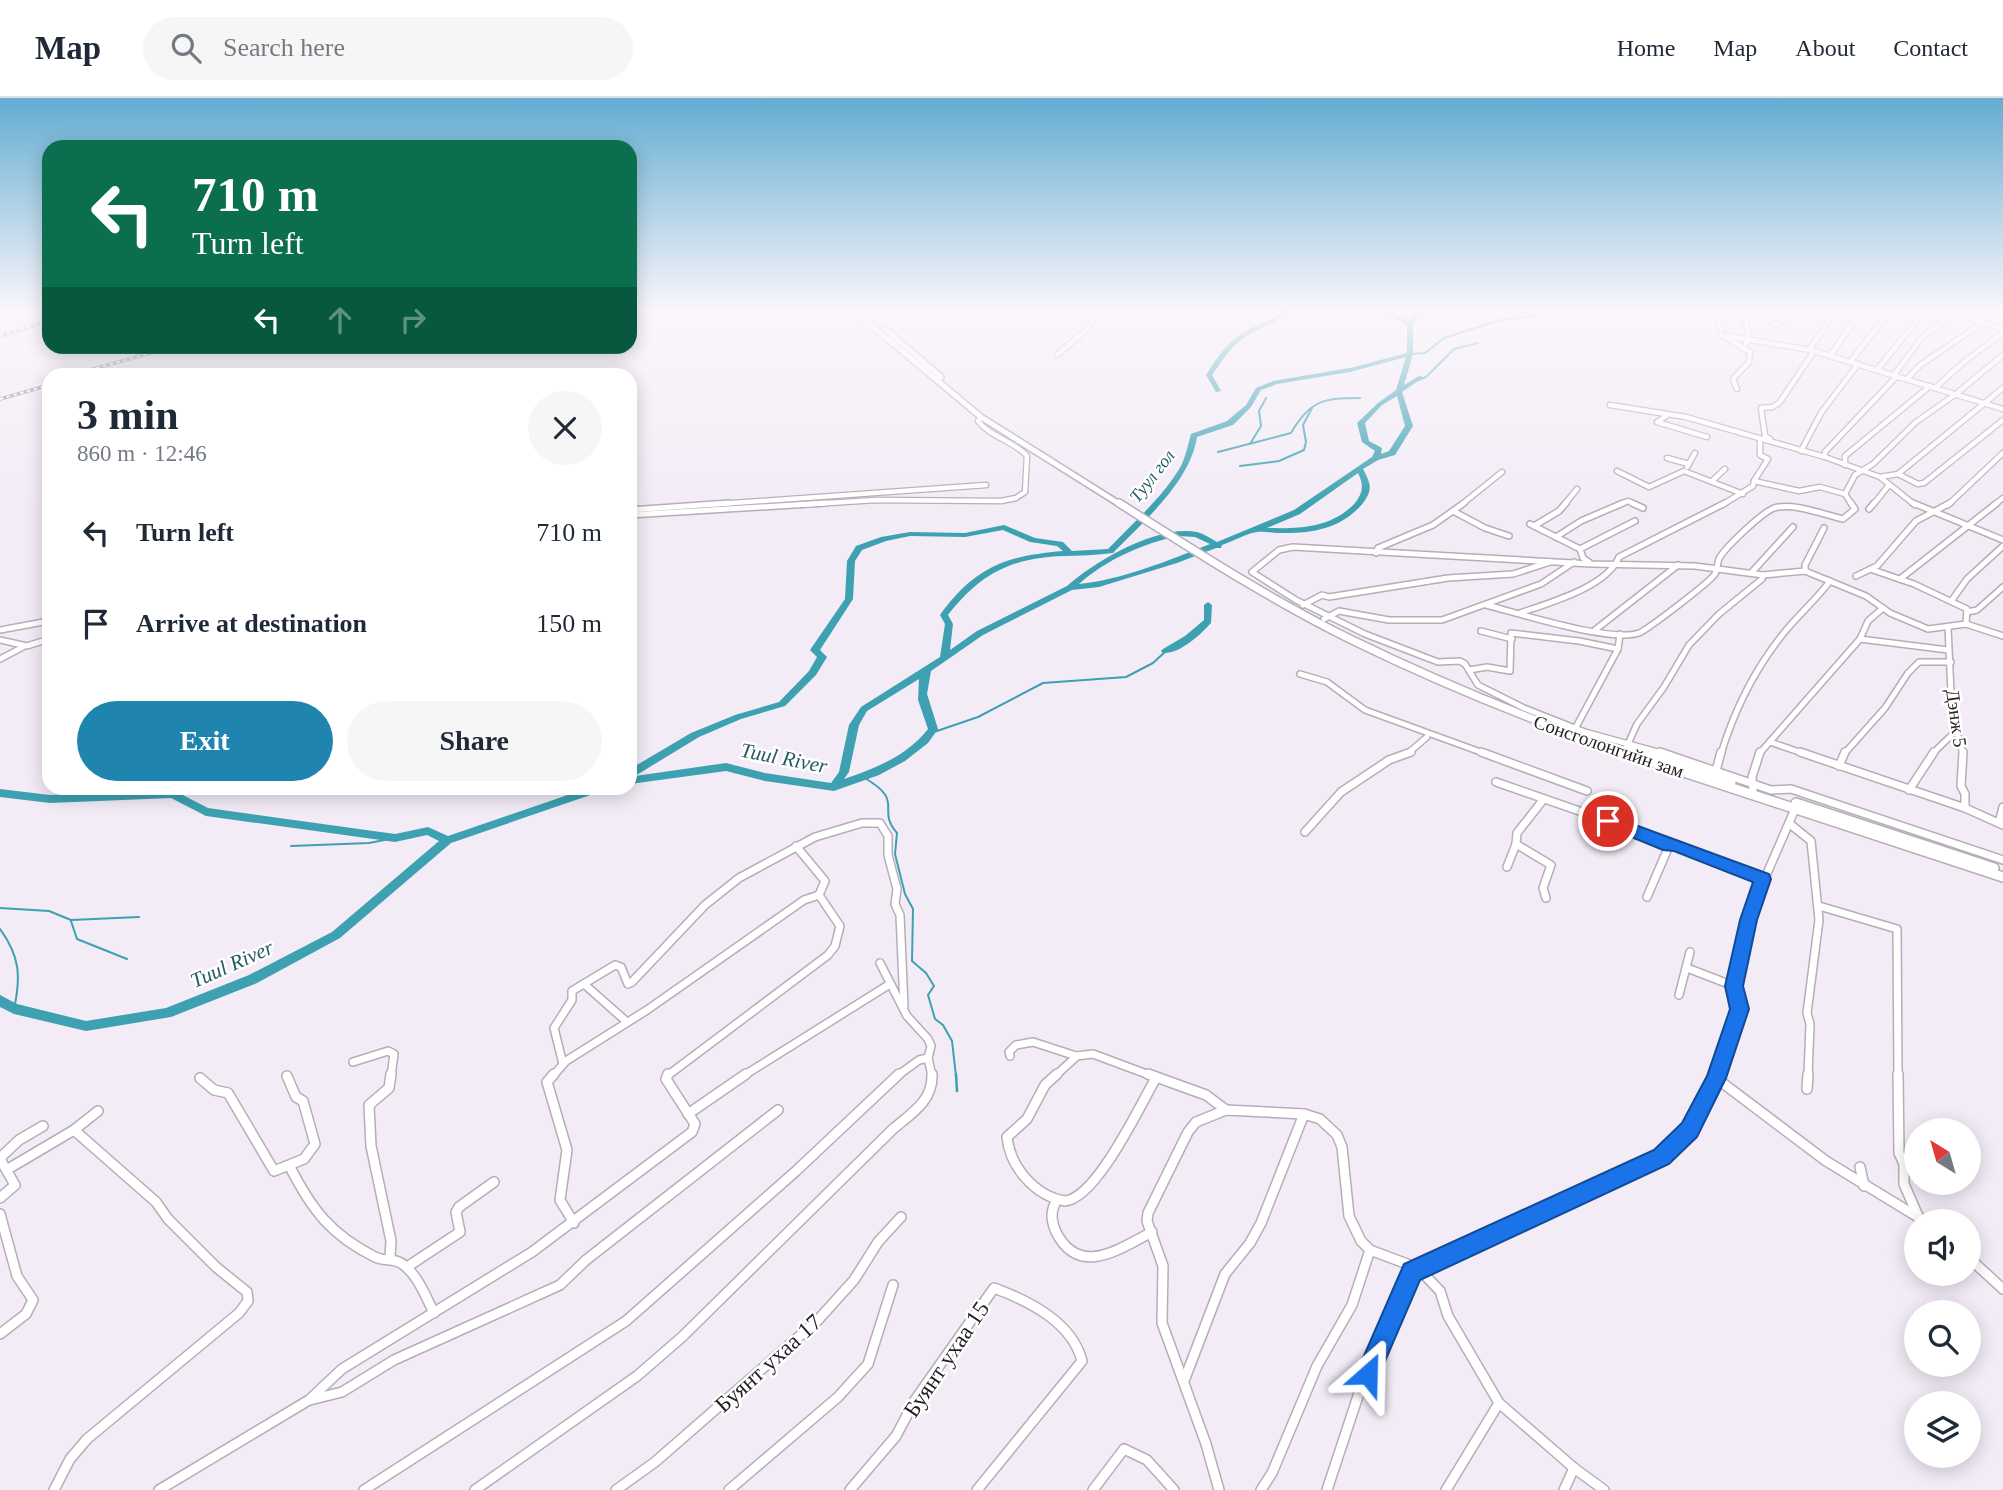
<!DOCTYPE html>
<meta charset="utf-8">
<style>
body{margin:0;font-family:"Times New Roman",serif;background:#f6f6f7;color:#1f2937;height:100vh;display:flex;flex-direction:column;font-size:26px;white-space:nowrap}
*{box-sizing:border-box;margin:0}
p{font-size:23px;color:#747a83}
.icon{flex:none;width:38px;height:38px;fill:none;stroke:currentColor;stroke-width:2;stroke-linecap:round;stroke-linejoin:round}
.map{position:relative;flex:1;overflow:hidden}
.side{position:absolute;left:42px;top:270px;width:595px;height:427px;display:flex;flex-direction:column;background:#fff;border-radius:21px;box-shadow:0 4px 18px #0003}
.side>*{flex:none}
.guide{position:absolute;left:42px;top:42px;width:595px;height:214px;border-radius:21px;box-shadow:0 4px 18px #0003;background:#0b6e4f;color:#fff;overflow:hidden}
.needle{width:46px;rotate:323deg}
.fabs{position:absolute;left:1904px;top:1020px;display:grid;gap:14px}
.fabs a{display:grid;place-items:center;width:77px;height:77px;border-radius:50%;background:#fff;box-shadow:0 4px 18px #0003;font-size:35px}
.pin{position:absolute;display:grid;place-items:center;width:60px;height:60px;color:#fff;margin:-30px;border:4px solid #fff;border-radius:50%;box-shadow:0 2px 7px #0007}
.me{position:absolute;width:77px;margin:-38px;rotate:25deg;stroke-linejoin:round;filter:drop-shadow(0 0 5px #0008)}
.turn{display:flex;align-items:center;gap:24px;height:147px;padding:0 35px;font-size:32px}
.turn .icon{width:91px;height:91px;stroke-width:2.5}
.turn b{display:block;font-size:49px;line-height:60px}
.lanes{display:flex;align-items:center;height:66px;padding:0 35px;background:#0003;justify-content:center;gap:35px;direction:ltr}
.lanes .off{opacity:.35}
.round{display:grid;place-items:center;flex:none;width:74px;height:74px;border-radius:37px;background:#f6f6f7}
.overview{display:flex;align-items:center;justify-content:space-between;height:119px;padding:0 35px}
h1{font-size:42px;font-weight:700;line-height:52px}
.button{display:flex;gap:14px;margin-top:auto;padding:14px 35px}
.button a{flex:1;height:80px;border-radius:42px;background:#1f84ae;color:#fff;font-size:28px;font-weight:700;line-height:80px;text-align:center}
.button a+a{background:#f6f6f7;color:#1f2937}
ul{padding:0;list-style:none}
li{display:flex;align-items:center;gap:21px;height:91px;padding:0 35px}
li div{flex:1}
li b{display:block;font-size:26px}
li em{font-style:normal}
header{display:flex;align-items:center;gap:42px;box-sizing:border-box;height:98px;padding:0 35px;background:#fff;border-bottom:2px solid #e0e1e3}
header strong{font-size:33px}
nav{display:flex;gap:38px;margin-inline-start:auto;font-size:24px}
.search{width:490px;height:63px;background:#f6f6f7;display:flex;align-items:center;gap:18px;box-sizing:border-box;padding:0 24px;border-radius:38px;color:#747a83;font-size:26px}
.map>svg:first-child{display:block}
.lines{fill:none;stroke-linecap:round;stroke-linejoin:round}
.stream-far1{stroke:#3da1b1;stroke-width:2}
.stream{stroke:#3da1b1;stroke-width:2.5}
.river{fill:#3da1b1;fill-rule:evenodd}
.minor-far3-casing{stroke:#b5aeb9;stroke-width:7}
.minor-far2-casing{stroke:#b5aeb9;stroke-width:8}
.minor-far1-casing{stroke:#b5aeb9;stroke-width:10}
.minor-casing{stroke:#b5aeb9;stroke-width:12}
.major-far2-casing{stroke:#b5aeb9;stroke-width:8}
.major-far1-casing{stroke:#b5aeb9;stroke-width:10}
.major-casing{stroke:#b5aeb9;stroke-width:12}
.minor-far3{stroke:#fff;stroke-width:4.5}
.minor-far2{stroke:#fff;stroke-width:5}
.minor-far1{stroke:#fff;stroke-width:7}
.minor{stroke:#fff;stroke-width:9}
.major-far2{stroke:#fff;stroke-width:5}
.major-far1{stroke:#fff;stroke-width:7}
.major{stroke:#fff;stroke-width:9}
.rail-casing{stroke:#8a858c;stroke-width:3.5}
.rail{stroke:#fff;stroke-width:2;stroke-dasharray:3.5;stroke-linecap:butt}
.route{fill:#1a73e8;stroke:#114b97;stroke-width:2}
.labels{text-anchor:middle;stroke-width:5;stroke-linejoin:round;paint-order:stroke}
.far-water-label{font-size:18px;font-style:italic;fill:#245b64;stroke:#fff}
.street-label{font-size:19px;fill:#221f23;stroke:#fff}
.water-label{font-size:21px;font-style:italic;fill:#245b64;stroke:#fff}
.near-street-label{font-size:23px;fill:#221f23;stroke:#fff}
</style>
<header>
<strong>Map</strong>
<div class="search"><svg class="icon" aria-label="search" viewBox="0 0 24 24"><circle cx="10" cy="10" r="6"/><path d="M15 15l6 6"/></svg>Search here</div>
<nav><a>Home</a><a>Map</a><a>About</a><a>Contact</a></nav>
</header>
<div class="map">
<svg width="2003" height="1392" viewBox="0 0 2003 1392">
<rect width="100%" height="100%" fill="#f3ecf7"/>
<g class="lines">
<g class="stream-far1">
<path d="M1410,256l15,-1 19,-15 56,-18 39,-5"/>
<path d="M1413,284l13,-5 28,-28 24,-6"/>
<path d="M1250,346l11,-18 -2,-15 7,-13"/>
<path d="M1218,354l73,-19c19,-33 33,-35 69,-35"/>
<path d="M1240,368l39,-5 25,-11 2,-8 -3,-17 9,-17"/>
<path d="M931,635l47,-16 65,-34 83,-6 27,-14 13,-12"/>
<path d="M863,679c44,25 12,31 34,56l-2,21 10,40 8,15 -1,52 14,12 8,13 -6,9 7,24 8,6 9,16 4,35"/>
<path d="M291,748l78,-3 26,-5"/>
<path d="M0,810l49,3 22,9 68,-3"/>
<path d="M71,823l6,18 50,20"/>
<path d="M0,831c20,27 21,48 14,80"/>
</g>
<path class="stream" d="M956,976l1,17"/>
<g class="river">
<path d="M1282,213h7c-13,13 -29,16 -44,26 -14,9 -23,24 -33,38l9,16 -5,1 -10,-17c10,-15 20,-33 37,-42 13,-8 28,-11 39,-22z"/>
<path d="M1381,213h8l20,10c5,-9 15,-10 24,-10l-17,7 -3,6v30l-9,31 15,-9 5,1 -22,15 11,34 -18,29 -17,5 -15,9c8,15 10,21 0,34 -21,26 -53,31 -84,30 -7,0 -16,-2 -22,-1 -10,1 -25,10 -35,13l-1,3h-5l-39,15 -78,24 -27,3 -89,45 -52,36 -4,23 11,35 -10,14 -23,18 -26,14 -45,16 -69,-10 -39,-10 -96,13v-15l61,-36 44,-18 44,-13 30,-31 8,-14 -7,-7 35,-51 2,-38 9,-15 25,-9 29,-5 55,1 39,-8 31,13 28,4 9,9 36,-2c25,-26 55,-52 73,-83 5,-11 7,-21 10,-32l36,-13 19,-16 10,-17 17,-7 77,-13 57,-15v-28zM1406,259l-10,33 -18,13 -21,20 5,19 13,9 -3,6 -78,53 -77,32c-7,-4 -13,-8 -20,-10 -39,-8 -102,29 -130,54l-90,45 -27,19 3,-26 -5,-9c33,-42 63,-57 116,-59 16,0 33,-1 49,-3 31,-32 77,-71 84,-116l36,-12 18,-18 10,-17 16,-6 73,-12zM1397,298l8,30 -16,25 -8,3 1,-6 -13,-7 -4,-18 17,-18zM1358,375c6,12 5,20 -3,30 -23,25 -56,26 -88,25l33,-14zM1003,432l27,12 27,4 6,5c-58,5 -88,16 -123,64l5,9 -5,33 -79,50 -12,18 -10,47 -8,11 -66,-10 -39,-10 -91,13 64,-39 42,-18 44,-13 31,-31 11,-18 -7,-7 33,-51 2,-38 7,-11 24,-9 24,-5 55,1zM1179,438l16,1 15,7c-40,16 -89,36 -131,40 27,-24 64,-41 100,-48zM919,581l-1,21 10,29c-21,27 -52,39 -84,50l5,-7 10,-47 8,-14z"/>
<path d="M1208,504l4,3 -1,18c-11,12 -31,31 -48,30l-2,-2 2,-2 22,-13 19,-16v-15z"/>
<path d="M588,690h15l-1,3 -151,52 -111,95 -83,45 -86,34 -85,14 -72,-17 -14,-7v-12l17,9 69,17 80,-13 83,-33 83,-43 107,-91 -12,-6 -32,7 -189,-26 -35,-18 -121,5 -50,-6v-8l50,6 123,-5 35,18 187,26 33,-7 20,9z"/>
</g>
<defs>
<g id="minor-far3">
<path d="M1715,213l7,24 28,17 -1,10 -16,17 4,10"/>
<path d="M1739,213l7,10 3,18 -6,10"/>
<path d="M1946,213l57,18"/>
<path d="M1978,224l15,-11"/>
<path d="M1774,226l5,1 12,-14"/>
<path d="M1722,237l88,15"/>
<path d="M1814,253l189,58"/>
<path d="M1057,257l29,-25 13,-19"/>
<path d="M1830,258l31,-45"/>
<path d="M1850,264l40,-51"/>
<path d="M1877,272l41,-51 11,-8"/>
<path d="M1894,277l29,-39 34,-25"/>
<path d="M1907,281l12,-13 63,-43"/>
<path d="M1935,290l30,-27 38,-28"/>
<path d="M1610,307l76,12 139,40 55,20 35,28"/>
<path d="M1666,318l-9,6 50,15"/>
<path d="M1770,341l-5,-3 -4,-28 12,-1 7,-5 34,-51 -4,-1 1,-3 25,-36"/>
<path d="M1801,353l20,-38 37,-49"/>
<path d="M1825,359v-5l72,-76"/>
<path d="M1667,360l22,6"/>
<path d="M1845,367v-9l85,-70"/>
<path d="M1687,369l8,-14"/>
<path d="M1617,373l32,16 35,-16 59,23"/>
<path d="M1898,376l20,10 6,-1 79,-63"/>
<path d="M1880,379l18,-3 105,-86"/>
<path d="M1712,383l13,-12"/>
<path d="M1754,383l14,-22 -8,-4v-16"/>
<path d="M704,407l282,-20"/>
<path d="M797,407l79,-5 125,1 15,-3 9,-6 2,-36c-14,-16 -36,-18 -49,-35l3,-4"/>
<path d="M1461,407l41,-33"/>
<path d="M1564,407l13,-16"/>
<path d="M1619,407l9,-4 8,4"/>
<path d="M1722,407l31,-19 1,-5 45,10 21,-4 25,7"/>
<path d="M1852,407l-7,-11 10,-19 18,-11 43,-42 40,-28 47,-39"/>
<path d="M1873,407l16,-20"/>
<path d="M1948,407l55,-52"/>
<path d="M1994,407l9,-7"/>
</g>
<g id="minor-far2">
<path d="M1632,405l11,5"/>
<path d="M1913,405l90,37"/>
<path d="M1869,411l5,-6"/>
<path d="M630,412l99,-7"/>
<path d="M1453,413l32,17 24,8"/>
<path d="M630,417l196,-12"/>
<path d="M1530,426l50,25 3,9 6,4"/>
<path d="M1534,428l25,-15 7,-8"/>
<path d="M1556,439l25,-16 42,-18"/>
<path d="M1580,451l55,-28"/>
<path d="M1376,455l2,-5 55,-23 31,-22"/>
<path d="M1870,471l44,15 53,25 -1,15"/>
<path d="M1805,473v-6l19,-37"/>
<path d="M1752,474l41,-45"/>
<path d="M1856,478l21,-10 39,-45 34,-18"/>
<path d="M1900,481l97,-76"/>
<path d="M1952,502l15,-21 36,-33"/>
<path d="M1303,507l19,-10 7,2 119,-19 65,-4 37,-12"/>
<path d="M1486,507c32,8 124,38 153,28 8,-3 71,-51 76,-59 3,-5 2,-11 4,-15 5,-11 44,-47 55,-51 20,-6 50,7 69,11l12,-10 -4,-6"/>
<path d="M1967,514l10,-2 26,-23"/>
<path d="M1520,515c29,-10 87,-26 99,-56l106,-54"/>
<path d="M1324,521l15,-8 50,9h53l99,-36 33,-22"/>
<path d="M1948,529l4,88 11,39"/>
<path d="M0,532l49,-9"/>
<path d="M1595,532l83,-65"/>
<path d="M1481,533l31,8"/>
<path d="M1860,541l88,11"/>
<path d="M0,542l27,6 22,-7"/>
<path d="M0,561l23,-12"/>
<path d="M1469,572l18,-3 23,4 1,-38 68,8 39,8"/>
<path d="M1300,576l27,8 38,28 121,44"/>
<path d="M1576,629l42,-78 2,-15"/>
<path d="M1770,644l35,12"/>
<path d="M1628,646l9,-20 27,-37 25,-42 30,-31 43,-35 1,-4"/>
<path d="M1407,656l20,-17"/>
<path d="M1665,656l-80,-22 -61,-24 -46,-23 -13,-21 -5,-3 -22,1 -73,-28 -69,-34 -44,-28 27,-22 14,-3 298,17 104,2 68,9 42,-4 61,25 24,17 38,16 38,-5 37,12"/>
<path d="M1721,656c13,-43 34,-85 62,-120 15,-19 33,-34 47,-53"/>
<path d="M1759,656l101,-115 8,-18 15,-13"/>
<path d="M1844,656l41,-46 23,-35 11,-11h32"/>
<path d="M1932,656l25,-24"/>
</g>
<g id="minor-far1">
<path d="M1481,654l106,39"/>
<path d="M1660,654l111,38 20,-1 212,71"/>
<path d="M1800,654l165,56 38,17"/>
<path d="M1963,654l-2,34 4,8v14"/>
<path d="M1839,668l6,-14"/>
<path d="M1716,673l5,-19"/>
<path d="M1496,684l112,39 61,25 6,-2 88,35"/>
<path d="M1753,692l-1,-13 8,-25"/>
<path d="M1909,692l25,-38"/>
<path d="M1543,702l-26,33 -1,11 35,21 -8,23 3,10"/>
<path d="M1999,725l4,-16"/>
<path d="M1790,726l21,17 8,79 -12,93 3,11 -2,52"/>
<path d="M1305,734l36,-40 48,-32 22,-8"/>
<path d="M796,748l29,35 -6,14"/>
<path d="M1507,769l9,-23"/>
<path d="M1647,799l22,-51"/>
<path d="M1819,808l78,23 1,147"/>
<path d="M880,865l27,53 21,23 3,7 -3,12"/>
<path d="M1687,870l47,18"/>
<path d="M584,886l43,38"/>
<path d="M1679,897l11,-43"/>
<path d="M1010,958l-1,-4 7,-7 17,-3 43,14 17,-2 59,22"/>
<path d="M353,964l35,-11 6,3 -3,22"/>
<path d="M563,966l-9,-36 18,-28v-9l43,-26 6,2 7,17 4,-2 73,-77 34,-27 76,-41 47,-14h18l8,13v19l9,34 -2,15 5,11 4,91"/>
<path d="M553,978l13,-15 81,-51 157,-110 15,-5"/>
<path d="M667,978l161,-121 7,-9 5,-20 -21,-31"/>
<path d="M743,978l147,-92"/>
<path d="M897,978l22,-16 9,-2 4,18"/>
<path d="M1055,978l22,-20"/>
<path d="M1718,978l21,-65 -5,-31 18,-72 43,-99"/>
</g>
<g id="minor">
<path d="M554,976l-7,8 20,68 -7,50 14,23"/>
<path d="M1057,976l-12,11 -18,34 -20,18c3,30 28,59 58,64 32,-3 75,-96 91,-123"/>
<path d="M1148,976l58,21 20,15"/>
<path d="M1898,976l1,79 5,11v20l14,32"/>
<path d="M200,980l14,12 14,3 46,78 30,-12 11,-15 -12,-43 -7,-4 -9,-21"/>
<path d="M1716,980l110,83 100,61"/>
<path d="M1807,991l1,-15"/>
<path d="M688,1016l58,-40"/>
<path d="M0,1060l19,-18 24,-14"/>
<path d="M0,1061l15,26 -15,13"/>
<path d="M290,1069c22,43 41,68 85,90 10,5 20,0 30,9 14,12 21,31 29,47"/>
<path d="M1860,1069l4,19"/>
<path d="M8,1071l66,-39 24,-19"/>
<path d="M1057,1102c-7,11 -6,20 -1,32 23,46 63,17 96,0"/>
<path d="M0,1116l17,62 16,24 -7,14 -26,20"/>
<path d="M390,1159l1,-16 -20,-95 -2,-41 20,-17 2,-14"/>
<path d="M1969,1160l34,31"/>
<path d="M407,1169l53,-35 -4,-20 3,-5 35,-25"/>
<path d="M1184,1283l41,-107 25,-31 11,-20 43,-109"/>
<path d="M310,1302l32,-8 52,-32 166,-75 26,-25 192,-150"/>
<path d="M54,1392l16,-31 17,-20 152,-126 9,-12 -1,-9 -31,-25 -48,-48 -12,-17 -82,-72"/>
<path d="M159,1392l150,-90 33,-31 190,-117 160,-120 3,-8 -29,-45 2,-5"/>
<path d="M364,1392l262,-169 170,-150 103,-97"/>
<path d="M475,1392l162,-114 45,-39 211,-208c19,-16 40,-28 39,-55"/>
<path d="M616,1392l39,-28 163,-142 36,-40 24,-38 23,-25"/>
<path d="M729,1392l109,-93 30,-33 25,-79"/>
<path d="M850,1392l46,-54 19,-36 79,-112c35,13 78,34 88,73l-105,129"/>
<path d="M1093,1392l31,-41 23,11 27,30"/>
<path d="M1219,1392l-13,-46 -44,-121 1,-57 -16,-45 1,-8 40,-81 8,-10 30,-12 78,4 16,5 17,16 5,12 7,69 12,25 9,9 48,18 22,23 8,25 51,87 75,65 30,22"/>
<path d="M1261,1392l11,-17 45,-107 35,-61 18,-55"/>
<path d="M1327,1392l34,-103 51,-115 244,-113c32,-21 48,-50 63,-85"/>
<path d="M1446,1392l53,-87"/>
<path d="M1564,1392l10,-22"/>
</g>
<g id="major-far2">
<path d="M854,213l127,106 140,88"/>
<path d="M885,231l56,48"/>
</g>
<g id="major-far1">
<path d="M1119,405c76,48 152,97 233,137 90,44 182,81 275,114"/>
<path d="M1627,650l18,6"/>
</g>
<g id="major">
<path d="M1623,654l380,125"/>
<path d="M1640,654l91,30"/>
<path d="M1796,705l198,65"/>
</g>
</defs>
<use href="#minor-far3" class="minor-far3-casing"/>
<use href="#minor-far2" class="minor-far2-casing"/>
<use href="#minor-far1" class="minor-far1-casing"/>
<use href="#minor" class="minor-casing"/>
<use href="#major-far2" class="major-far2-casing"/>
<use href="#major-far1" class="major-far1-casing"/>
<use href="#major" class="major-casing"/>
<use href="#minor-far3" class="minor-far3"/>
<use href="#minor-far2" class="minor-far2"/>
<use href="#minor-far1" class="minor-far1"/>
<use href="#minor" class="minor"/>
<use href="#major-far2" class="major-far2"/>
<use href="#major-far1" class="major-far1"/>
<use href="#major" class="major"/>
<defs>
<g id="rail">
<path d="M0,238l49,-15"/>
<path d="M76,276l99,-28"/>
<path d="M0,301l49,-14"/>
</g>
</defs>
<use href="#rail" class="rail-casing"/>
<use href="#rail" class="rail"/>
</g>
<linearGradient id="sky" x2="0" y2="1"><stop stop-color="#63acd2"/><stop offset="0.52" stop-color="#faf6fb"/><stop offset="1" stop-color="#faf6fb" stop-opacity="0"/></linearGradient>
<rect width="2003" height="408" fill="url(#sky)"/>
<path class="route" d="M1608,717l161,59 2,5 -14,41 -14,66 6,23 -23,69 -29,59 -28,27 -249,116 -44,102 -8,4 -9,-4 -3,-8 48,-110 250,-114 28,-27 25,-47 23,-67 -5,-23 15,-66 13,-38 -79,-31 -11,-1 -61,-25 -2,-4 2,-4z"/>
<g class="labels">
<g class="far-water-label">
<text transform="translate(1152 378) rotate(-52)" y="6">Туул гол</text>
</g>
<g class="street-label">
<text transform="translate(1957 620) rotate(82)" y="7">Дэнж 5</text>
<text transform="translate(1609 648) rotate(19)" y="7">Сонсголонгийн зам</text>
</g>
<g class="water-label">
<text transform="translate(784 660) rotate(11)" y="7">Tuul River</text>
<text transform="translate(232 866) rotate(-24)" y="7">Tuul River</text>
</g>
<g class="near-street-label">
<text transform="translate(946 1261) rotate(-56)" y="8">Буянт ухаа 15</text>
<text transform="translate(768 1265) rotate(-42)" y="8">Буянт ухаа 17</text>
</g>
</g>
</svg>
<div class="fabs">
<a><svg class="needle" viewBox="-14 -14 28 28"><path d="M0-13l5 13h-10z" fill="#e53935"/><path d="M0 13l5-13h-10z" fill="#747a83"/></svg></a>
<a><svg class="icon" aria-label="sound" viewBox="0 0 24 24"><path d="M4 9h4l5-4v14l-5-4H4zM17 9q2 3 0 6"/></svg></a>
<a><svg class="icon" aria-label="search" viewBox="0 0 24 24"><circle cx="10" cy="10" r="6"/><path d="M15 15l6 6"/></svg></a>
<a><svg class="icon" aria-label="layers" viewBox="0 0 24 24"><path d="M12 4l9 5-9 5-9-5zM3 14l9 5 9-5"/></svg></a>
</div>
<div class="pin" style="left:1608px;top:723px;background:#d93025"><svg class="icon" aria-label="arrive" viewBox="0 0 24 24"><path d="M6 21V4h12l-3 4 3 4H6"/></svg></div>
<svg class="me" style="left:1368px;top:1276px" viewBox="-20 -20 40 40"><path d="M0-17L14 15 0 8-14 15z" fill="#1a73e8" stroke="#fff" stroke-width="4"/></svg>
<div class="guide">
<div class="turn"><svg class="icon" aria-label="left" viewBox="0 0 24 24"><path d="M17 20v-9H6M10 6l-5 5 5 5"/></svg><div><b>710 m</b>Turn left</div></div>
<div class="lanes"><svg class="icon" aria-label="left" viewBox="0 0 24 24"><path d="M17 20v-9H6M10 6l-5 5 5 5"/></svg><svg class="icon off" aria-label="ahead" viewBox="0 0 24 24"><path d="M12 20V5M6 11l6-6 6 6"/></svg><svg class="icon off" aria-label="right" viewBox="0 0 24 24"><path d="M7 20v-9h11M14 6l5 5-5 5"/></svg></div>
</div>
<section class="side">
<div class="overview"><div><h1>3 min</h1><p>860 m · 12:46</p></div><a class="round"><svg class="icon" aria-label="close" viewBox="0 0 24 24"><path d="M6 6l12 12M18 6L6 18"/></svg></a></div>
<ul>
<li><svg class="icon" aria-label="left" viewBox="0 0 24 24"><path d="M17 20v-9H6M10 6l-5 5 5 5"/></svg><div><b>Turn left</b></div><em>710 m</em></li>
<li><svg class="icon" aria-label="arrive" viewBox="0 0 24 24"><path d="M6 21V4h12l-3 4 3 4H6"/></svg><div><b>Arrive at destination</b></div><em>150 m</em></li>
</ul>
<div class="button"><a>Exit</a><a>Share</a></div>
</section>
</div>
